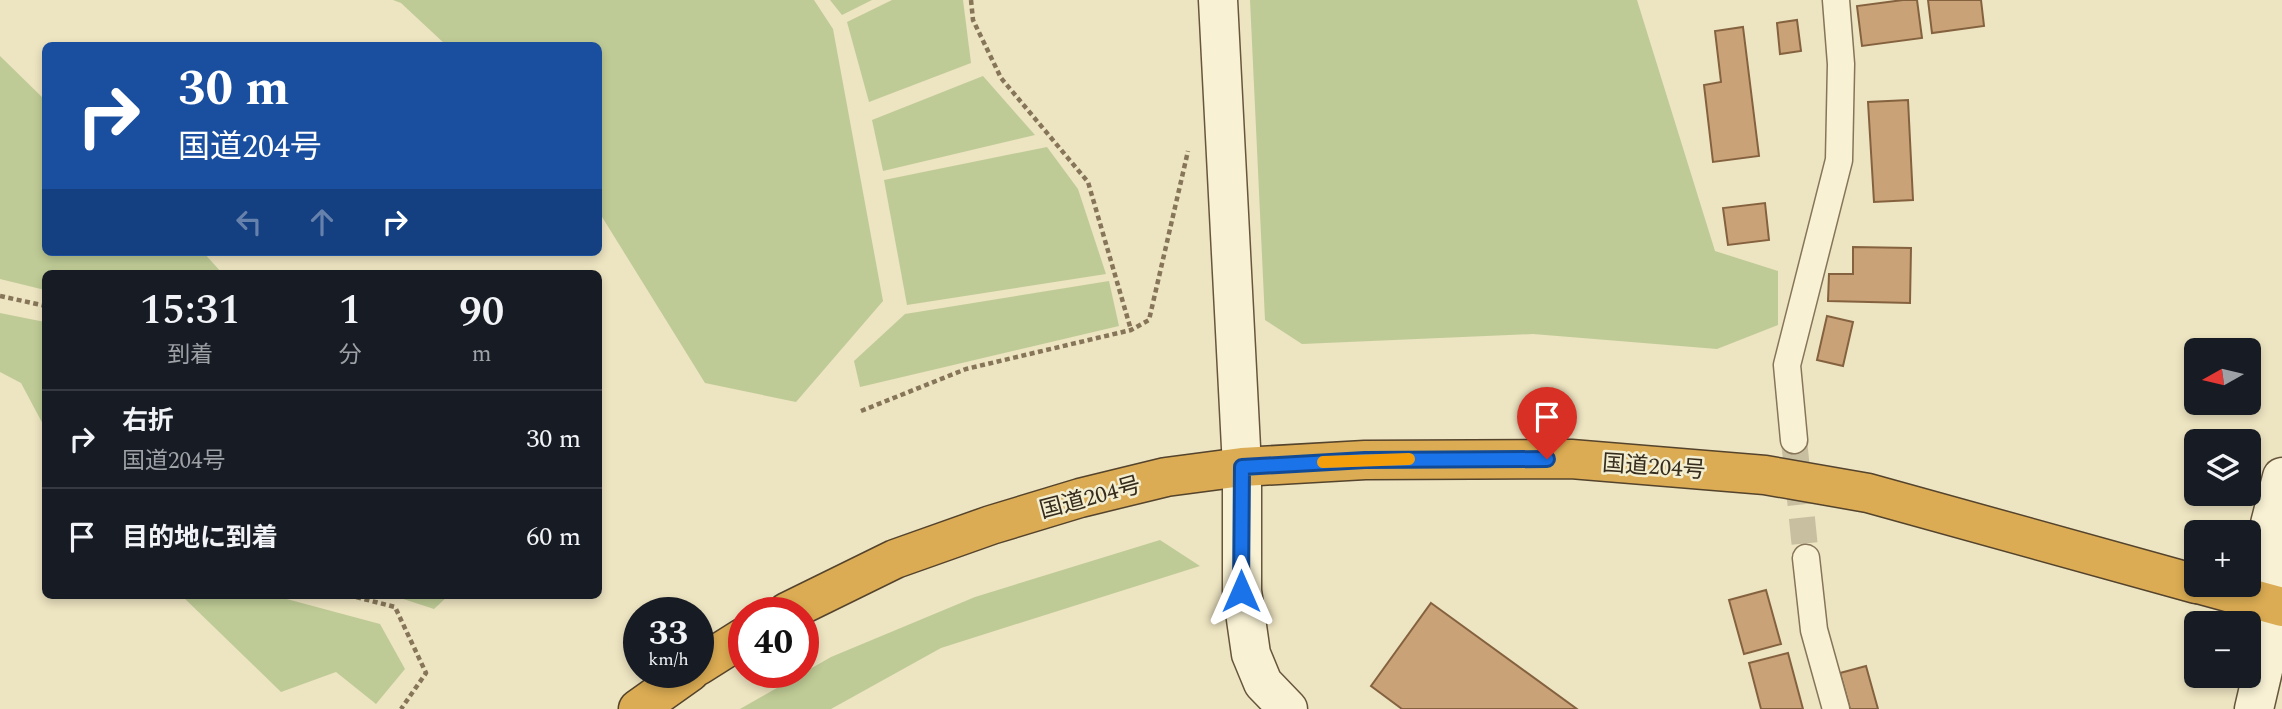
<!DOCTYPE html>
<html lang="ja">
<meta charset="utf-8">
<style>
body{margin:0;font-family:Spectral,"Noto Sans JP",serif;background:#20242c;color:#f1f3f6;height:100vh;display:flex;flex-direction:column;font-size:26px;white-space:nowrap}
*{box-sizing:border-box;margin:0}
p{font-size:23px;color:#9ea1a6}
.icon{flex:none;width:38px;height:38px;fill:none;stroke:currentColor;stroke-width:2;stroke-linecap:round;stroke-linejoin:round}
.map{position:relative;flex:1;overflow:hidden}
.drawer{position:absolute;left:42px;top:270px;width:560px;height:329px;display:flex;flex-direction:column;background:#171b24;border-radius:10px;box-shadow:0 4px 10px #0003}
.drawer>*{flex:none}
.top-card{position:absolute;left:42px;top:42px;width:560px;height:214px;border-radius:10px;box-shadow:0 4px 10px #0003;background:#1a4fa0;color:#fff;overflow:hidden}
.needle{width:46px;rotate:262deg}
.controls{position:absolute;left:2184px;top:338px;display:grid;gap:14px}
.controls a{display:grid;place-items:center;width:77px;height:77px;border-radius:10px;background:#171b24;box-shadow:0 4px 10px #0003;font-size:35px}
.speed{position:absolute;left:623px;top:597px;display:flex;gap:14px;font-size:35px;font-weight:700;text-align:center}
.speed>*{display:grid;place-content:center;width:91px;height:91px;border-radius:50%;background:#171b24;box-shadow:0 4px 10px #0003;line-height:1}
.speed small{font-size:18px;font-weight:400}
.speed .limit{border:10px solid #d22;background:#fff;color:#111}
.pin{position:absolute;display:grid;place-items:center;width:60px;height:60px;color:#fff;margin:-72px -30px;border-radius:50% 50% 50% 0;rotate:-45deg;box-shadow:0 0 7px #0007}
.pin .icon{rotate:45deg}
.me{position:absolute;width:77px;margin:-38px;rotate:0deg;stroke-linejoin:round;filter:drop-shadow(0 0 5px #0008)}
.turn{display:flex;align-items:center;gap:24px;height:147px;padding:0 21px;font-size:32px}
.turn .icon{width:91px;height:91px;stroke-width:2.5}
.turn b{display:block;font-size:49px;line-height:60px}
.lanes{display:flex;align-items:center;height:66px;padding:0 21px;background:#0003;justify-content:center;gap:35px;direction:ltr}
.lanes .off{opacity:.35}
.eta{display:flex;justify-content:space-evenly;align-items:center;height:119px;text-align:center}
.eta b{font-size:42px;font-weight:600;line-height:49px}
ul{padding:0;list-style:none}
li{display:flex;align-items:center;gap:21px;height:98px;padding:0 21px;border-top:2px solid #363941}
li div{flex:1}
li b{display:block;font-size:26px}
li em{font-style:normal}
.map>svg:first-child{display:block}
.green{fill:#bfcb96}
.building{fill:#caa278;stroke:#85623f;stroke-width:2}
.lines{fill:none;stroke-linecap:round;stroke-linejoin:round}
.street-tunnel{stroke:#c8bfa0;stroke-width:26;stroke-dasharray:26 13;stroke-linecap:butt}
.street-casing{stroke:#867559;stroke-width:29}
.secondary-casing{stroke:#68563c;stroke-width:41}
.highway-casing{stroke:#54432d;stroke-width:41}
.path{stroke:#867559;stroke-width:4.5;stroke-dasharray:5 3.5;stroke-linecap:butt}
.street{stroke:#f8f1d4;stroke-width:26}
.secondary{stroke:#f8f1d4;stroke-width:38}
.highway{stroke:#dbac53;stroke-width:38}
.route-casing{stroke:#114b97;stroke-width:18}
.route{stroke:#1a73e8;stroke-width:12}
.slow{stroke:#f59e0b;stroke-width:12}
.labels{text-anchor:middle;stroke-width:5;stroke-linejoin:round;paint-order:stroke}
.street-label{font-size:23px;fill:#362c1d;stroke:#f4eed1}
</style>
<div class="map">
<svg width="2282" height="709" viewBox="0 0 2282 709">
<rect width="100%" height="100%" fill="#ede4c1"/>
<g class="green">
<path d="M393,0h421l19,29 50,272 -87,101 -91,-19 -106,-171 -1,-166 -152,-1 -45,-42z"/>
<path d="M830,0h42l-30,15z"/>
<path d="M892,0h71l8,63 -102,39 -22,-80z"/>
<path d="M1250,0h387l78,251 63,20v54l-61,24 -184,-15 -231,10 -37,-24z"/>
<path d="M0,56l45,44 1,152h157l19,21h-176l-1,17 -45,-11z"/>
<path d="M983,76l52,59 -152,36 -11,-51z"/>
<path d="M1047,147l31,42 28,85 -199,31 -23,-125z"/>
<path d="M1109,281l10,45 -259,61 -6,-26 51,-47z"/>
<path d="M0,313l45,9v106l-24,-45 -21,-11z"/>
<path d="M1160,540l40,26 -259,82 -110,61h-91l91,-52 144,-60z"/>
<path d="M181,595h100l2,3 97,26 25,45 -29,35 -40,-32 -55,20z"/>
<path d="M391,595h58l-15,14z"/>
</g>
<g class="building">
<path d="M1903,0h14l5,38 -60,8 -5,-40z"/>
<path d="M1928,0h53l3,26 -52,7z"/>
<path d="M1797,20l4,31 -21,3 -3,-31z"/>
<path d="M1743,27l16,129 -46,6 -9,-77 17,-3 -6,-51z"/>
<path d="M1908,100l5,100 -39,2 -6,-100z"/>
<path d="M1765,203l4,37 -41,5 -5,-37z"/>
<path d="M1853,247l58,1 -1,55 -82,-2 1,-27h24z"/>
<path d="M1827,316l26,6 -10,44 -26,-6z"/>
<path d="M1766,590l15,54 -37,10 -15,-54z"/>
<path d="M1431,603l146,106h-175l-31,-23z"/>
<path d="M1788,653l15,56h-42l-12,-46z"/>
<path d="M1866,666l12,43h-28l-10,-36z"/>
</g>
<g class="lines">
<path class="street-tunnel" d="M1794,440l12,118"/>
<defs>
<g id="street">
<path d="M1794,440l-7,-75 52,-205 2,-96 -5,-64"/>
<path d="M1806,558l8,72 22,79"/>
</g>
<g id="secondary">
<path d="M1218,0l24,467v124l9,63 12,29 25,26"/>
<path d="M2278,606l-8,-82 12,-47"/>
<path d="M2254,709l24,-103 4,-7"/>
</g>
<g id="highway">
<path d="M2198,584l84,23"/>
<path d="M787,612l108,-53 96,-34 89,-27 86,-21 76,-10 123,-7 206,-1 194,16 103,18 328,91"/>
<path d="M698,666l46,-29"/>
<path d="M638,709l52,-37"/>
</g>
</defs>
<use href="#street" class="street-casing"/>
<use href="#secondary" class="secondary-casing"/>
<use href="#highway" class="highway-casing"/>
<g class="path">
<path d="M971,0l2,20 28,58 87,104 43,148"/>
<path d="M0,296l46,10"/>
<path d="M861,411l105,-42 165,-39 18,-10 39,-169"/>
<path d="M348,595l47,12 31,66 -25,36"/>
</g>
<use href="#street" class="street"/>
<use href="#secondary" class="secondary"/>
<use href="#highway" class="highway"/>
</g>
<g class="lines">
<defs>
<path id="route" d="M1241,591l1,-124 123,-7 182,-1"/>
</defs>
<use href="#route" class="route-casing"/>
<use href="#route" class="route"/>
<path class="slow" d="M1323,462l86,-3"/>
</g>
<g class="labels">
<g class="street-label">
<text transform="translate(1654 466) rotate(4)" y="8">国道204号</text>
<text transform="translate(1090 497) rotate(-15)" y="8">国道204号</text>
</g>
</g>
</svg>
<div class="controls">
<a><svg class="needle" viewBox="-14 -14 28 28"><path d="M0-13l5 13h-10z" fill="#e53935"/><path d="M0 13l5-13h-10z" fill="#9ea1a6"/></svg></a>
<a><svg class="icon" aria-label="layers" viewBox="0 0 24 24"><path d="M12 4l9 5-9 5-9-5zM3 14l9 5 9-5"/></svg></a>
<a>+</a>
<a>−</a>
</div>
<div class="speed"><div>33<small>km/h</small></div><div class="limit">40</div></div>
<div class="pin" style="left:1547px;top:459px;background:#d93025"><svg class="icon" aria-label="arrive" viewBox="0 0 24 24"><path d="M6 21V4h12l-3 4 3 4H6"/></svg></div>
<svg class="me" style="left:1241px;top:591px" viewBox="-20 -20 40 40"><path d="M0-17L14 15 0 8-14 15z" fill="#1a73e8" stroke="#fff" stroke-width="4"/></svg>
<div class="top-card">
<div class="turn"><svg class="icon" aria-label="right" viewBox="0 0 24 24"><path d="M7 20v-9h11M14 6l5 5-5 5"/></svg><div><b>30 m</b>国道204号</div></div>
<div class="lanes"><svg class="icon off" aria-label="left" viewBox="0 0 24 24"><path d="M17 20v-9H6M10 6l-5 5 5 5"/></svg><svg class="icon off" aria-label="ahead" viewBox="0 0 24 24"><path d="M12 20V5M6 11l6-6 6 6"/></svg><svg class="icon" aria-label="right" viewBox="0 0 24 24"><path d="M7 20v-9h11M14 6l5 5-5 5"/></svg></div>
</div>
<section class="drawer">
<div class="eta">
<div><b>15:31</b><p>到着</p></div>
<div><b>1</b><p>分</p></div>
<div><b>90</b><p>m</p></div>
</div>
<ul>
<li><svg class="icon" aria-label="right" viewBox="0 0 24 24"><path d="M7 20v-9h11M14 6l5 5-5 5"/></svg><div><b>右折</b><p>国道204号</p></div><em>30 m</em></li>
<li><svg class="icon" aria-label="arrive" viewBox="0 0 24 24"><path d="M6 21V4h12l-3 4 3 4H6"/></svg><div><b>目的地に到着</b></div><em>60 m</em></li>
</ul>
</section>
</div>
